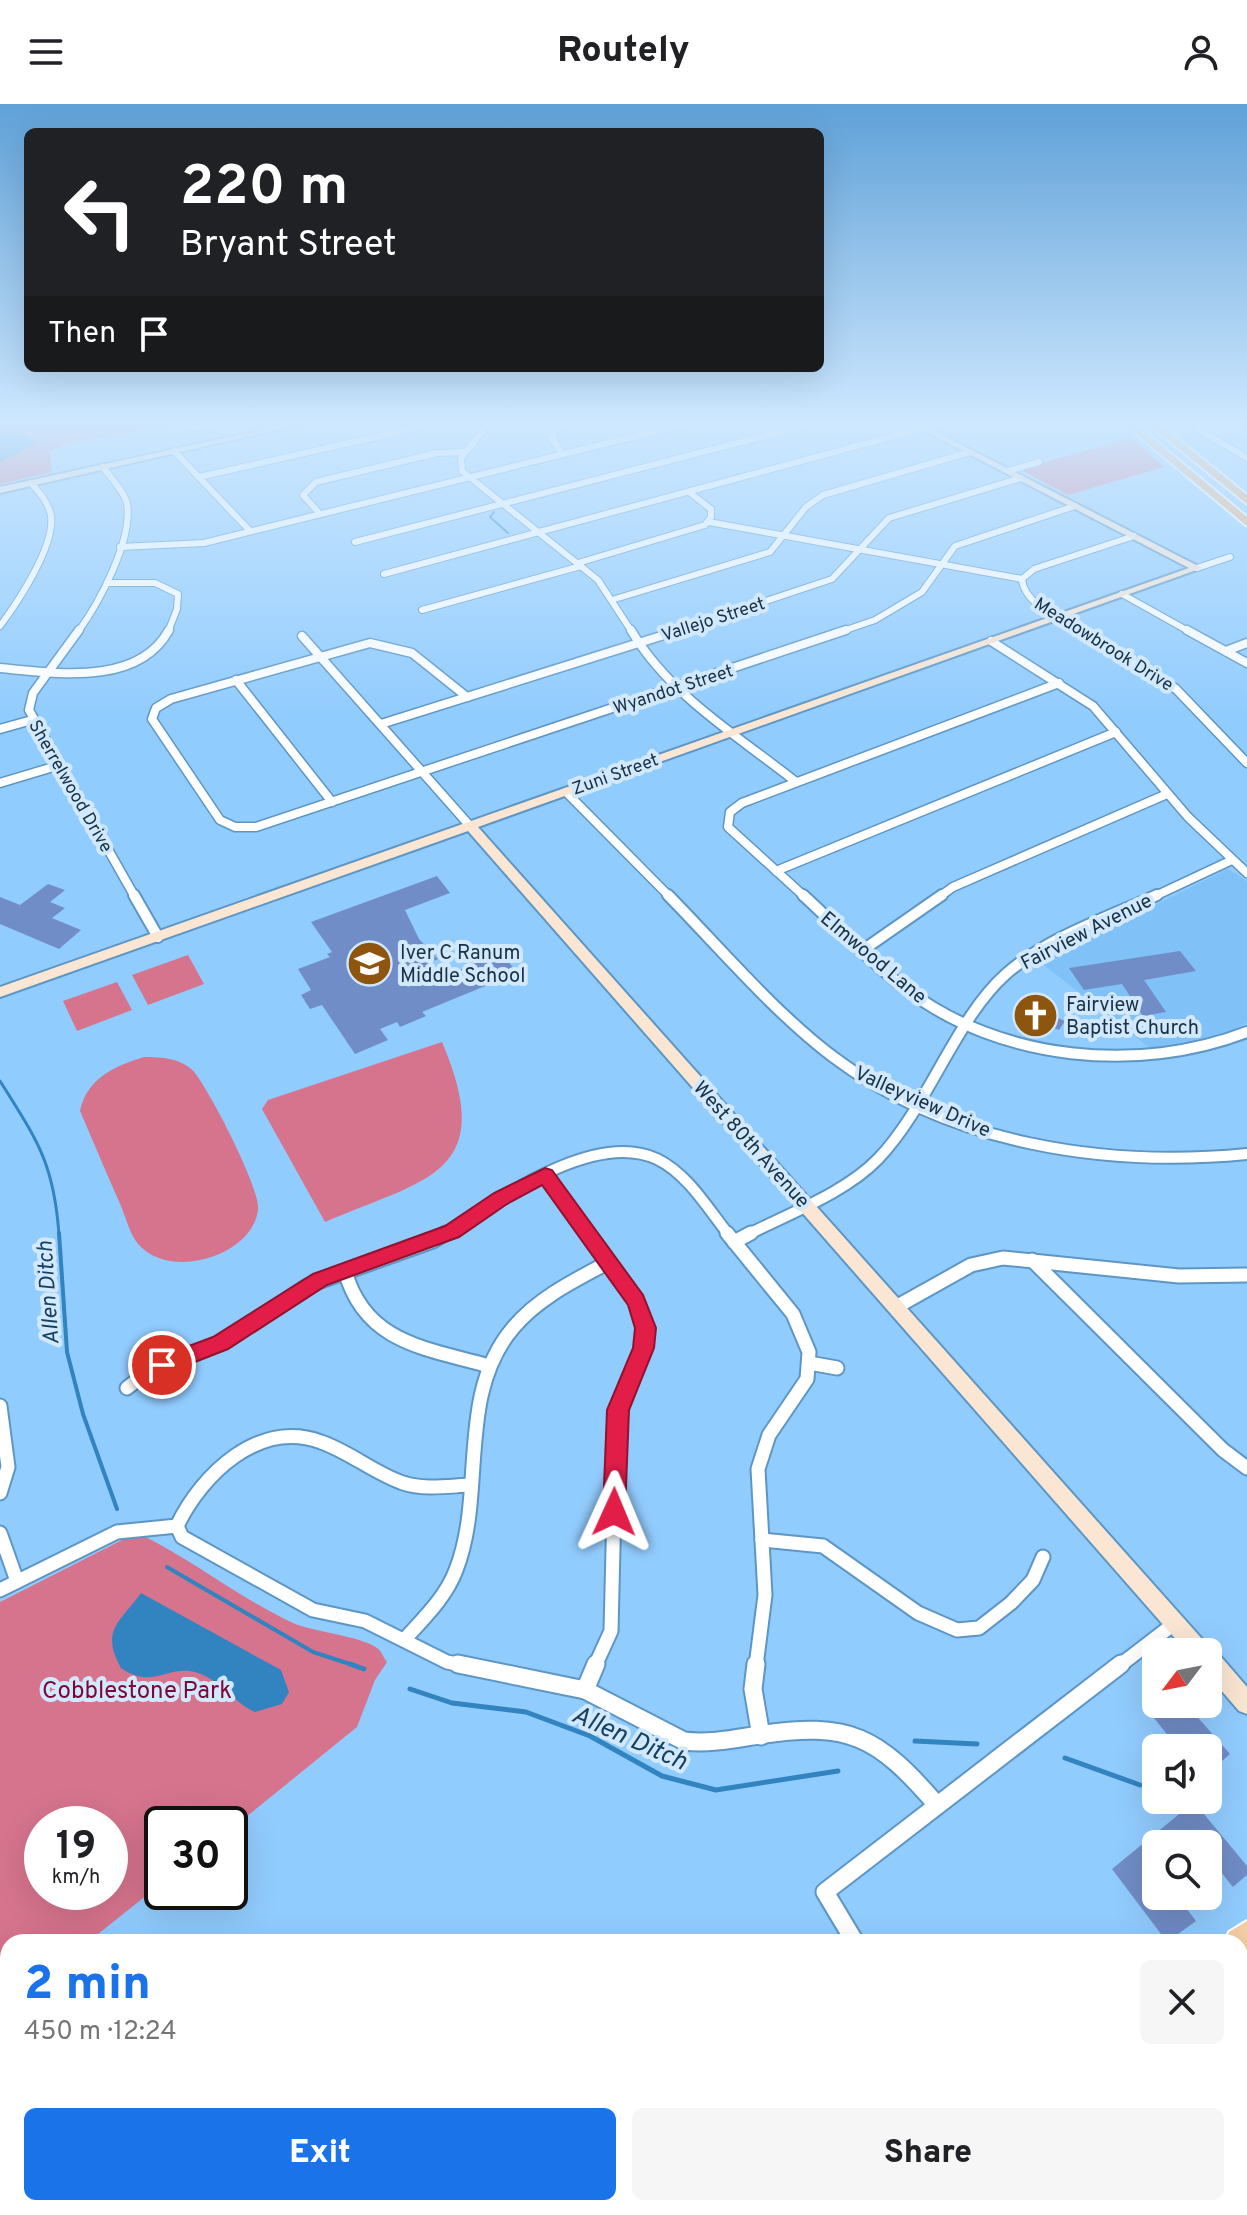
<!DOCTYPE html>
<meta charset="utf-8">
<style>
body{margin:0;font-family:Overpass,sans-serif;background:#f6f6f6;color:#202124;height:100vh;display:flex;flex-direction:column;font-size:30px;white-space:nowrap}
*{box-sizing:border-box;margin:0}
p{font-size:26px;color:#757577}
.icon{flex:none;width:44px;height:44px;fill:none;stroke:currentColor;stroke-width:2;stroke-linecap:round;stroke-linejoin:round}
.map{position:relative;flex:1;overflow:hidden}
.panel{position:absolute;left:0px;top:1830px;width:1248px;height:282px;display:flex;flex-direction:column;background:#fff;border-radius:24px 24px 0 0;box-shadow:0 8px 32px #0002}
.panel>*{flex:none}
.guide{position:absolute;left:24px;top:24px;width:800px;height:244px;border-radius:12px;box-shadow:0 8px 32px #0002;background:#202124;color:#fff;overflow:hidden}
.needle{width:52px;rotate:238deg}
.fabs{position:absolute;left:1142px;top:1534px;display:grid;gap:16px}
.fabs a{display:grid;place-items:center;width:80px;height:80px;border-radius:12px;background:#fff;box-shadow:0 8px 32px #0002;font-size:40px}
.speed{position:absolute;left:24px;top:1702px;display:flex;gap:16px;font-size:40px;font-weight:700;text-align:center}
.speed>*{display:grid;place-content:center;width:104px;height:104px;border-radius:50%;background:#fff;box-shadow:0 8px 32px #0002;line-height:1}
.speed small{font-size:20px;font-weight:400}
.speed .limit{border:4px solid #111;border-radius:12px;background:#fff;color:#111}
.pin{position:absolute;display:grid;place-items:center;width:68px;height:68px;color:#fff;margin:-34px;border:4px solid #fff;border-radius:50%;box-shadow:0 2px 8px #0007}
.me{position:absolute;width:88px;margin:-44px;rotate:1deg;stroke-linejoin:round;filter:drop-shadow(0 0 6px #0008)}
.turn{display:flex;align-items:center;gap:28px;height:168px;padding:0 24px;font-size:36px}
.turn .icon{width:104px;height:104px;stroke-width:2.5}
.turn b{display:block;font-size:56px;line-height:68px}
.then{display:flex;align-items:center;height:76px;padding:0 24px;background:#0003;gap:16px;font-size:30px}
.round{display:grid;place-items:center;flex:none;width:84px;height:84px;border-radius:12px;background:#f6f6f6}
.headline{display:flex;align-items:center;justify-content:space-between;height:136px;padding:0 24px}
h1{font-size:48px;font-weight:800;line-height:60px;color:#1a73e8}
.primary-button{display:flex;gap:16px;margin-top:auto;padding:16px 24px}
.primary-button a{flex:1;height:92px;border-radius:12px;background:#1a73e8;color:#fff;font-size:32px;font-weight:800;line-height:92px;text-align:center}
.primary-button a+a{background:#f6f6f6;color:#202124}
header{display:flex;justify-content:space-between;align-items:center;height:104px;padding:0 24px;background:#fff;font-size:36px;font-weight:800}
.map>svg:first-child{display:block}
.built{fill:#80c1f8}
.green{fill:#d6748d;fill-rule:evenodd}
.water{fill:#3284c1}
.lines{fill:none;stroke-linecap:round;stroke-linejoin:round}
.stream-far3{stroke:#3284c1;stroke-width:2}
.stream-far2{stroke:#3284c1;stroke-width:3}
.stream-far1{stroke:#3284c1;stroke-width:4}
.stream{stroke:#3284c1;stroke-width:5}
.building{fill:#718dc7}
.street-far4-casing{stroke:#5d96c5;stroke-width:8}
.street-far3-casing{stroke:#5d96c5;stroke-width:11}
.street-far2-casing{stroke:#5d96c5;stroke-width:14}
.street-far1-casing{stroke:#5d96c5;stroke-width:17}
.street-casing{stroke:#5d96c5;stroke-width:21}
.secondary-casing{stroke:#5d96c5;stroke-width:4}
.primary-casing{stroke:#fff;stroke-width:4}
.highway-casing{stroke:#fff;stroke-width:4}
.street-far4{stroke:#fff;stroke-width:6}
.street-far3{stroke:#fff;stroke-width:8}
.street-far2{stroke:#fff;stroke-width:10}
.street-far1{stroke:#fff;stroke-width:13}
.street{stroke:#fff;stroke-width:17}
.secondary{fill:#fae6d2;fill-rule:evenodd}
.primary{fill:#f5cda6;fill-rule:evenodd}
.highway{fill:#eeac6a;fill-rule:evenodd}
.route{fill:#e11d48;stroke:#92132f;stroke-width:2}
.labels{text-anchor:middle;stroke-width:8;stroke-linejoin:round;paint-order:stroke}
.far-street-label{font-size:18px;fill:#193144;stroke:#d2e9fd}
.street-label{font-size:20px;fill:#193144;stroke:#d2e9fd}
.poi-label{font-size:20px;fill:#193144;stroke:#d2e9fd;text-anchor:start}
.water-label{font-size:22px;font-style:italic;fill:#164161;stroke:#d2e9fd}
.near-park-label{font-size:24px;fill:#7a0737;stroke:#d2e9fd}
.near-water-label{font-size:26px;font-style:italic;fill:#164161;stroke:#d2e9fd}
</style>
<header><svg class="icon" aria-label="menu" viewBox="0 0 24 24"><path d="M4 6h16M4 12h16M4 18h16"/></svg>Routely<svg class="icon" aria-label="person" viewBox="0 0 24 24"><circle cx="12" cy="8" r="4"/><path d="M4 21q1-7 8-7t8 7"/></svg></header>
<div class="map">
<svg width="1247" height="2111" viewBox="0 0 1247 2111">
<rect width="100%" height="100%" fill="#91ccfe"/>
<path class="built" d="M1228,765l19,12v142l-16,8 -20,8 -60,10 -111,-87z"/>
<g class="green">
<path d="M0,319h176l1,1 -106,19 -21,8 2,21 -52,12z"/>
<path d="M1132,334l32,29 -96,28 -49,-26z"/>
<path d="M188,851l16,29 -56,21 -16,-30z"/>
<path d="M117,878l15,28 -55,21 -14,-30z"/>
<path d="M442,938c56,132 -14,136 -117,180l-63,-113 6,-9z"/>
<path d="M144,953c17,0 39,1 51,16 15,19 66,116 63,137 -6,47 -88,70 -119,35 -9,-10 -13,-27 -18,-39 -14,-31 -27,-63 -41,-95 7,-33 35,-45 64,-54z"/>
<path d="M142,1431c52,26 99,64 151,88 19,9 79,14 88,29 2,3 3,7 6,10l-12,18 -18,47 -127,103v-6h-68v59l-74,59h-80v88l-8,5v-433l126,-64zM42,1720h68v68h-68z"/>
</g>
<g class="water">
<path d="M7,329l20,2 8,9 -35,18v-28z"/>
<path d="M141,1489l140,77 8,22 -7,12 -27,8c-21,-9 -35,-32 -57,-39 -30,-10 -44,18 -77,-5 -21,-38 -1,-46 20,-75z"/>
</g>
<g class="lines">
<path class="stream-far3" d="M494,408l-4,5 18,16"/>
<path class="stream-far2" d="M0,977c37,59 54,82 59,154"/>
<g class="stream-far1">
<path d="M59,1129l8,119 16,62 34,95"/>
<path d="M167,1463l146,85 43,14"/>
</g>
<g class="stream">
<path d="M350,1560l14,5"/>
<path d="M410,1585l42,14 74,9 64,24 72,40 54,14 122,-19"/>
<path d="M915,1637l62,3"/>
<path d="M1065,1654l75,27"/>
</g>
</g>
<g class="building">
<path d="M437,772l13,17 -45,17 14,29 19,20 -11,5 11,14 64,-25 15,20 -95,39 4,4 -26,11 -3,-5 -17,7 8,11 -33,14 -33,-49 -12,4 -9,-14 10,-5 -13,-21 32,-12 -3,-3 5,-2 -21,-30z"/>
<path d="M48,780l17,6 -15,12 15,6 -13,10 29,12 -22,19 -59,-25v-27l20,8z"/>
<path d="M1180,847l16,20 -52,9 22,32 -23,4 -21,-32 -38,6 -15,-22z"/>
<path d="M1019,898l46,19 -6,9 -8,-3 -3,4 -35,-20z"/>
<path d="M1161,1600h25l44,50 -22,19v-25h-30l-28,-35z"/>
<path d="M1194,1698l53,64v9l-14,12 -25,-31v-12h-52v52h21l19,25 -29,21 -55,-73z"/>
</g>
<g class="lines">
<defs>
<g id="street-far4">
<path d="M182,319l12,5 26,-5"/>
<path d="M489,319l-28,35 1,13 136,109 34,52"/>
<path d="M1195,319l3,6 49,29"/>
<path d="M1244,319l3,1"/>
<path d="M174,347l76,80"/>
<path d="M563,350l-11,-15 3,-8 13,-8"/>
<path d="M1008,367l31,-9"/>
<path d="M199,373l212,-48 11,-6"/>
<path d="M320,410l-17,-19 13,-13 121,-29 28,-1"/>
<path d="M709,418l313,57"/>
<path d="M355,438l460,-119"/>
<path d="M120,443l84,-4 485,-120"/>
<path d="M578,459l127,-38 6,-8v-8l-22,-17"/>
<path d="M1197,464l33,-11"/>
<path d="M384,470l539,-146"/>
<path d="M1022,475c2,26 40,40 61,53"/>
<path d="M1022,475l12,-10 100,-33"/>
<path d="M107,479h48l23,11 -1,15 -9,23"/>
<path d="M1122,490l68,38"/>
<path d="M615,495l155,-47 36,-45 17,-12 147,-43"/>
<path d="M422,506l159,-44"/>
<path d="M0,522c18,-24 55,-80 51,-110 -2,-13 -12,-24 -20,-33"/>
<path d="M78,528c21,-29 55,-92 49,-128 -2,-12 -17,-27 -24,-37"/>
<path d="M673,528l159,-53 57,-61 132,-40"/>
<path d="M840,528l35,-12 47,-28 33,-46 120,-40"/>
</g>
<g id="street-far3">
<path d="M79,526l-46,63 -4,17 106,187"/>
<path d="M631,526c38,65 107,106 165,152"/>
<path d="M1080,526l96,59 71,74"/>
<path d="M1187,526l60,33"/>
<path d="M302,532l168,190"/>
<path d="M991,537l102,65 95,111 59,56"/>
<path d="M1226,547l21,-8"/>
<path d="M0,564c55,5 138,19 169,-38"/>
<path d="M236,576l96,122"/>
<path d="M467,593l-55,-44 -42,-10 -199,56 -15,9 -4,11 68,101 15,7h21l590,-197"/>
<path d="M381,620l299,-94"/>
<path d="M0,625l32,-9"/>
<path d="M0,679l60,-18"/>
<path d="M566,688l104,105"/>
<path d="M776,767l340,-139"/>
<path d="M805,793l-77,-70 2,-15 12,-9 317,-120"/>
<path d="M939,793l14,-10 214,-93"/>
<path d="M1153,793l79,-37"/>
</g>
<g id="street-far2">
<path d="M134,791l24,42"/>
<path d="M668,791c51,52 106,117 164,161 116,88 273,112 415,98"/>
<path d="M803,791c34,31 66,66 103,94 94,72 233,85 341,43"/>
<path d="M863,846l79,-55"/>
<path d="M545,1071l43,60"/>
<path d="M443,1131c52,-33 150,-106 214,-76 31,15 51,50 72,76"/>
<path d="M747,1131c43,-22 98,-42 131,-76 50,-52 78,-141 128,-185 42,-37 101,-56 151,-79"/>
</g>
<g id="street-far1">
<path d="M587,1129l49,68 10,27 -2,20 -28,76 -5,207 -16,35"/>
<path d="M727,1129l66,81 16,38 -2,27 -38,56 -11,34 7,126 -9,71"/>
<path d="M734,1138l17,-9"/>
<path d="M1032,1156l191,190 24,18"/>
<path d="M345,1167c20,72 80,77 144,95"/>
<path d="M896,1203l75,-42 32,-7 176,18 68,-1"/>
<path d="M809,1259l28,5"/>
<path d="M127,1284l19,-15 74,-30 87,-57 126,-45 13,-8"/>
<path d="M0,1302l8,61 -8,26"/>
<path d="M177,1422l5,11 131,73 52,11 82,41 21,4"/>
<path d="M177,1422c25,-52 82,-107 144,-84 29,10 53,31 82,41 21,7 45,3 67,2"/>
<path d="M0,1429l17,48"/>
<path d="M762,1436l61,6 95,67 39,17 22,-2 32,-25 22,-23 10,-23"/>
<path d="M0,1486l117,-58 60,-6"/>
<path d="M405,1535c19,-21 41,-42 51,-69 30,-76 0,-175 57,-242 25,-30 62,-48 96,-66"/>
<path d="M1119,1562l56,-43"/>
</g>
<g id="street">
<path d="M458,1560l127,26 99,51c25,3 49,-2 74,-6 92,-14 119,1 179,70"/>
<path d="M756,1560l-3,25 8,47"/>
<path d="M585,1586l11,-26"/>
<path d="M855,1838l-30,-50 296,-228"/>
</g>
<g id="secondary">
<path d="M293,319h14l-307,70v-6z"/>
<path d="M909,319h10l283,145 -724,259 733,822 5,2 31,36v27l-8,-3 -31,-36v-23h-21l-719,-821 -468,166v-10l1189,-419z"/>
</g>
<g id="primary">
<path d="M1247,1817v31l-7,3v-13h-15l4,-10z"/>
<path d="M1247,1878v31l-7,3v-31z"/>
<path d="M929,2104h35l-3,7h-35z"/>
<path d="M1004,2104h34l-3,7h-34z"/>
</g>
<g id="highway">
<path d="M1123,319h11l113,94v9z"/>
<path d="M1147,319h11l89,72v9z"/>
</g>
</defs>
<use href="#street-far4" class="street-far4-casing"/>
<use href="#street-far3" class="street-far3-casing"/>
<use href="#street-far2" class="street-far2-casing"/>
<use href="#street-far1" class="street-far1-casing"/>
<use href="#street" class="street-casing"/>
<use href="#secondary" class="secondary-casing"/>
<use href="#primary" class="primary-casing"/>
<use href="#highway" class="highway-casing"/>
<use href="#street-far4" class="street-far4"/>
<use href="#street-far3" class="street-far3"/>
<use href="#street-far2" class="street-far2"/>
<use href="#street-far1" class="street-far1"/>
<use href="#street" class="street"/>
<use href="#secondary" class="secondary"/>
<use href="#primary" class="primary"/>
<use href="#highway" class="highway"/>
</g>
<linearGradient id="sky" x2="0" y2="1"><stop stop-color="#5fa1d8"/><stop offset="0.52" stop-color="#cee8ff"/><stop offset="1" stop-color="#cee8ff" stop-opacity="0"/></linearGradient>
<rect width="1247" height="614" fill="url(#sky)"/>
<path class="route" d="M545,1064l7,2 91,125 13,33 -2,20 -25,62 -4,102 -3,8 -8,3 -8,-3 -3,-8 4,-102 26,-62 2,-20 -7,-23 -86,-120 -35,19 -48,33 -132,48 -99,64 -66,26 -8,-3 -3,-7 3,-6 59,-22 100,-63 132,-48 49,-33z"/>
<defs>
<symbol id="school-disc" viewBox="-11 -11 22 22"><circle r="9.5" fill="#8e550e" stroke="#d2e9fd"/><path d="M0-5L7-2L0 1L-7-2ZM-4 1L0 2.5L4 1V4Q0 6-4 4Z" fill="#fff"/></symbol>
<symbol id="church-disc" viewBox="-11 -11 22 22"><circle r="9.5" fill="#8e550e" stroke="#d2e9fd"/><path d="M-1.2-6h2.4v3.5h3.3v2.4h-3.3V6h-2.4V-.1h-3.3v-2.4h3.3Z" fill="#fff"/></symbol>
</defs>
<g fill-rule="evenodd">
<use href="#school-disc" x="344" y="834" width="51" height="51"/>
<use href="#church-disc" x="1010" y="886" width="51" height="51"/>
</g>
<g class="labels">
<g class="far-street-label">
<text transform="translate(713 515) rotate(-18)" y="6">Vallejo Street</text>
<text transform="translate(1104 540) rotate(32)" y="6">Meadowbrook Drive</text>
<text transform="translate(673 585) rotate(-18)" y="6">Wyandot Street</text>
<text transform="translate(615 670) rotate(-20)" y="6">Zuni Street</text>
<text transform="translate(71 682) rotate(60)" y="6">Sherrelwood Drive</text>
</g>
<g class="street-label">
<text transform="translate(1086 827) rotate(-27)" y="7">Fairview Avenue</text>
<text transform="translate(874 853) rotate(40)" y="7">Elmwood Lane</text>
<text transform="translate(923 997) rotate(24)" y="7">Valleyview Drive</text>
<text transform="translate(752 1040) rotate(48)" y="7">West 80th Avenue</text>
</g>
<g class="poi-label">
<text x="400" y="855">Iver C Ranum<tspan x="400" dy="23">Middle School</tspan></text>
<text x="1066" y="907">Fairview<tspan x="1066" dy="23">Baptist Church</tspan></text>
</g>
<g class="water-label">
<text transform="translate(47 1189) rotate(-94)" y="8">Allen Ditch</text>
</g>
<g class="near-park-label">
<text x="137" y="1594">Cobblestone Park</text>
</g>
<g class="near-water-label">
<text transform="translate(630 1633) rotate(24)" y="9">Allen Ditch</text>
</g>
</g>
</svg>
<div class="fabs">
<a><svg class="needle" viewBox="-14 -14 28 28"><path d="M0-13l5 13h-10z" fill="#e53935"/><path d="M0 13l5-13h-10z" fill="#757577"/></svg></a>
<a><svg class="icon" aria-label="sound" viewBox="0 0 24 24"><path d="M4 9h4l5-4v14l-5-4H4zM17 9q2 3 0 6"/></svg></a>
<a><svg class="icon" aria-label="search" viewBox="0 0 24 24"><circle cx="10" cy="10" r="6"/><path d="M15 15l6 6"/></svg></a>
</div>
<div class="speed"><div>19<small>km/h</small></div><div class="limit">30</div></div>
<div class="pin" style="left:162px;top:1261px;background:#d93025"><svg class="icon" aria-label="arrive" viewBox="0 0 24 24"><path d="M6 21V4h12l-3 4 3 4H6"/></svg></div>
<svg class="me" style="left:614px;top:1408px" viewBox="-20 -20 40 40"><path d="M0-17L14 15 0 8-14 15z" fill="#e11d48" stroke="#fff" stroke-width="4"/></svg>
<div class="guide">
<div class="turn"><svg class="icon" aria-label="left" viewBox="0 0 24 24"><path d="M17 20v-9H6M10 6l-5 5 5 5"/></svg><div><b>220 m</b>Bryant Street</div></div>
<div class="then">Then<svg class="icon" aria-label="arrive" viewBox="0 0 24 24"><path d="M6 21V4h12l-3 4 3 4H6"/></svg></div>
</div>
<section class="panel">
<div class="headline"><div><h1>2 min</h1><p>450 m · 12:24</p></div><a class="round"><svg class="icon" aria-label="close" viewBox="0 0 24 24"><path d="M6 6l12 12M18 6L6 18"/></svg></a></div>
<div class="primary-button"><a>Exit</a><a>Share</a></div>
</section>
</div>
